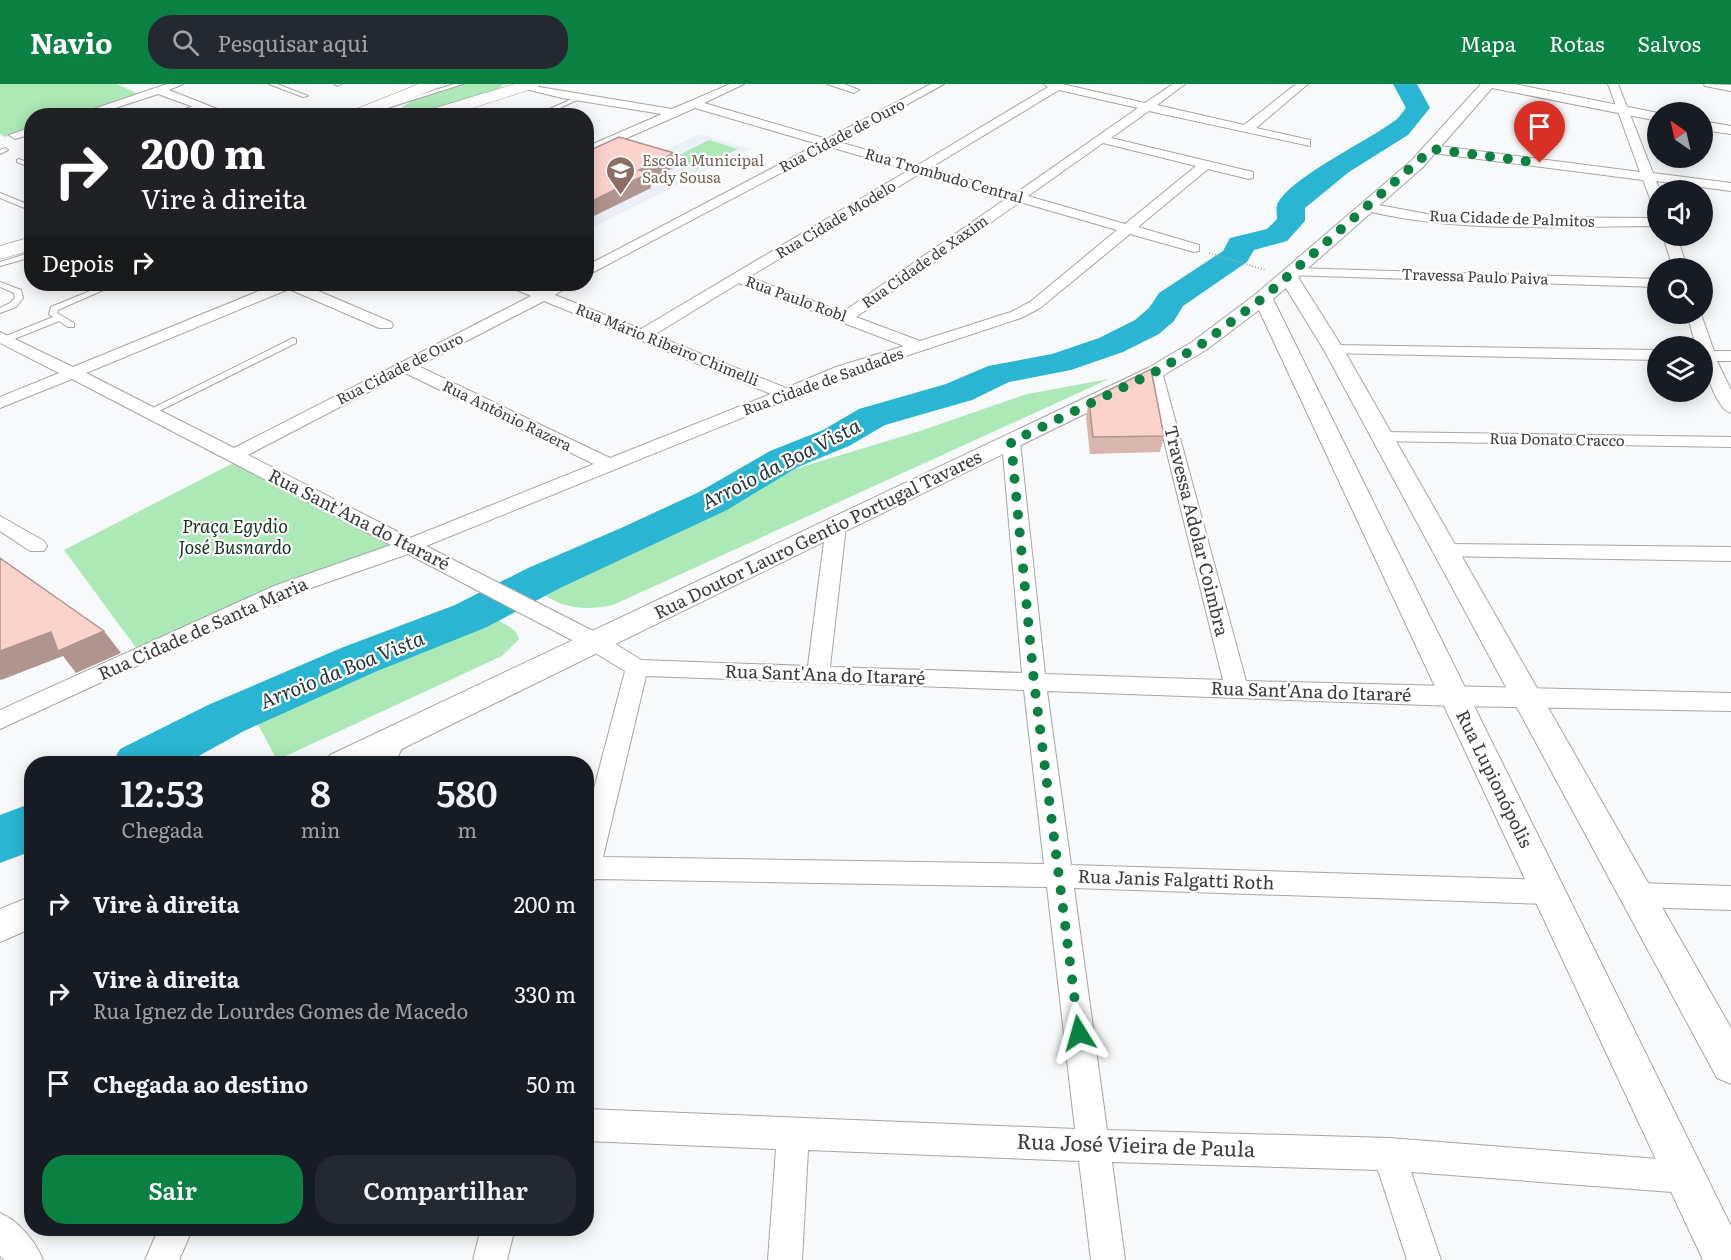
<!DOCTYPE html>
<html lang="pt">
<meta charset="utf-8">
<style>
body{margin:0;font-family:Literata,serif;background:#242831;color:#f1f3f6;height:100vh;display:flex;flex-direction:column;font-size:22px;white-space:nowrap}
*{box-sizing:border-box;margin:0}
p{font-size:20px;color:#9ea1a6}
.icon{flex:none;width:33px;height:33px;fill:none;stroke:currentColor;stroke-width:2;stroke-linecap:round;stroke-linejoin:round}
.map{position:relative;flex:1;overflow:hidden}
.details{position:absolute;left:24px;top:672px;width:570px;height:480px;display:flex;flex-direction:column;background:#171b24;border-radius:24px;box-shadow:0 3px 15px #0003}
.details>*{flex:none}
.hud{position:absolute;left:24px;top:24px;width:570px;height:183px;border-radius:24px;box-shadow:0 3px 15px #0003;background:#202124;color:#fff;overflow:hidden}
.needle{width:39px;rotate:326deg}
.tools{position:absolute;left:1647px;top:18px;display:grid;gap:12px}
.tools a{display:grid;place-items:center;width:66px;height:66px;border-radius:50%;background:#171b24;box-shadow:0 3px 15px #0003;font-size:30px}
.pin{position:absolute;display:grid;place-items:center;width:51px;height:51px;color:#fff;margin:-62px -26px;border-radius:50% 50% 50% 0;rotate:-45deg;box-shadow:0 0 6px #0007}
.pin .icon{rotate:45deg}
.me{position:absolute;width:66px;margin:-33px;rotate:352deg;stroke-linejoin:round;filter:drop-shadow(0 0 4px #0008)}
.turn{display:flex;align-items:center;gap:21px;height:126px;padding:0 18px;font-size:27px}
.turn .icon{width:78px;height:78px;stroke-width:2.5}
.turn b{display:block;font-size:42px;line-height:51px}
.then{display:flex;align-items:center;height:57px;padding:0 18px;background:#0003;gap:12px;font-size:22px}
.eta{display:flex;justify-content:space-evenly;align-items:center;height:102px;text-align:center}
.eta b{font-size:36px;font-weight:600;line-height:42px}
.action{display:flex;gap:12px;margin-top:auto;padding:12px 18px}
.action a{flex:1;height:69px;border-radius:24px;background:#0b8043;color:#fff;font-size:24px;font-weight:600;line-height:69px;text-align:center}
.action a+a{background:#242831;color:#f1f3f6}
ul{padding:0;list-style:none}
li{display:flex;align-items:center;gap:18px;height:90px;padding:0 18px}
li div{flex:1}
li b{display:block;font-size:22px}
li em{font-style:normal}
header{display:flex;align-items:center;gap:36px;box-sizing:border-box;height:84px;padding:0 30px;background:#0b8043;color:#fff}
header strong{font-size:28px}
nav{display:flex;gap:33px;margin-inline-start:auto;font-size:21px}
.search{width:420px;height:54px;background:#242831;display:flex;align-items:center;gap:15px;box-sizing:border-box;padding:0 21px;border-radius:24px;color:#9ea1a6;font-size:22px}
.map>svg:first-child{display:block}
.built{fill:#ebf0f8}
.green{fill:#ade9b7}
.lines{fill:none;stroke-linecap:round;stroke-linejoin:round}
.river{fill:#2ab6d2;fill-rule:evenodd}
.service-casing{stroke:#a4a5a6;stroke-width:2}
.minor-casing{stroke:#a4a5a6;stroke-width:2}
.tertiary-casing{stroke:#a4a5a6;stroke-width:2}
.secondary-casing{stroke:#a4a5a6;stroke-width:1}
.path{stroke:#a5a6a6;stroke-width:2;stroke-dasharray:1 2;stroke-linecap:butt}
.service{fill:#fff;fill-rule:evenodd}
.minor{fill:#fff;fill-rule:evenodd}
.tertiary{fill:#fff;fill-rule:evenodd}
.secondary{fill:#fff;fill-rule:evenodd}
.wall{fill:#d9b5af}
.shaded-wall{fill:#b0948f}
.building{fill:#fcd3cc;stroke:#b0948f;stroke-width:1.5}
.route{stroke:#0b8043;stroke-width:10;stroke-dasharray:0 18}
.labels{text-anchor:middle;stroke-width:4.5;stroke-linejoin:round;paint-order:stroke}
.far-street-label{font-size:15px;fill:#3b3c3c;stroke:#fff}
.far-education-label{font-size:15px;fill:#785e54;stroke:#fff;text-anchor:start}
.street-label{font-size:18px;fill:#3b3c3c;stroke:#fff}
.park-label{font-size:18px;font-style:italic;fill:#12331a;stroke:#fff}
.water-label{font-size:20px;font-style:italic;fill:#1d3338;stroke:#fff}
.near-street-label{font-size:21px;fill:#3b3c3c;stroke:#fff}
</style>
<header>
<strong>Navio</strong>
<div class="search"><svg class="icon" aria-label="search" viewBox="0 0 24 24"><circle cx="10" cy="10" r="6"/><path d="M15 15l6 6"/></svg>Pesquisar aqui</div>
<nav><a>Mapa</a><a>Rotas</a><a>Salvos</a></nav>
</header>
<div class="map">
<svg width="1731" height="1176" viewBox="0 0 1731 1176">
<rect width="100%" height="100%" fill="#f8f9fa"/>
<path class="built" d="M700,50l50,15 -163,81v-68l64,-6z"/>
<g class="green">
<path d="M0,0h117l22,10 -67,21 -40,1 -1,12 -26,9 -5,-3z"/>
<path d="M462,0h42c-30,27 -76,31 -115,32l27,-18z"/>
<path d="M709,56l29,9 -41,20 -28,-9z"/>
<path d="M1109,295l-496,226c-27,6 -54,4 -76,-16l29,-8 68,-28 161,-84 125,-38 107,-37z"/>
<path d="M239,376l165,86 -264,107 -76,-103z"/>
<path d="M485,529l25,14 6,5 3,7 -17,17 -225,104 -21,-39c72,-45 154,-68 229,-108z"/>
</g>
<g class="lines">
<g class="river">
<path d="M1393,0h24l13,24 -22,27 -59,37 -44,36v13l-18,20 -33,9 -7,12 -64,44 -9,15 -15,13 -36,18 -52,18 -62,12 -37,18 -87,25 -36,21 -51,21 -71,43 -167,78 -73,39 -112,45 -131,59 -60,33h-72l8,-15 88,-44 133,-57 114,-43 73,-37 93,-40 78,-36 71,-41 53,-21 36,-21 87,-25 42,-18 64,-12 47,-16 36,-18 14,-12 10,-15 64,-42 7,-13 37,-9 10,-10c0,-4 -1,-10 0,-14 12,-28 96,-66 121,-87l8,-10z"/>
<path d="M32,719v48l-32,12v-48z"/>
</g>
<defs>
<g id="service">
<path d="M269,0h8l31,12 -5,1z"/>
<path d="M334,0h7l-3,2z"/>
<path d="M454,0h9l-79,25 -5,-1z"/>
<path d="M574,14l5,1 -36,17h-9z"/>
<path d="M199,20l5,1 -28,11h-10z"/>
<path d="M5,64l3,2 -8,4v-4z"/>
<path d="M19,75l13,5v4l-15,-6v-2z"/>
<path d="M0,109l32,13v5l-32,-13z"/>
<path d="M32,168v5l-32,9v-4z"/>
<path d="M0,198l21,8 2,8 -7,9 -16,6v-5l10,-5 5,-5 -1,-5 -14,-6z"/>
<path d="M107,200h10l-59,26 -1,3 17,10v4h-6l-9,-6 -52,21 -7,-2 1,-2 52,-21 -4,-3 2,-7z"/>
<path d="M293,254l3,1v4l-143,71h-6l-2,-2z"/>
</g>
<g id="minor">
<path d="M167,0h16l-14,6 66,26h-17l-60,-22 -67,22h-18z"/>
<path d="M521,0l151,25 58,-25h14l-40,19 123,36 104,-55h13l-105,58 79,23 130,-78 -5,-3h19l83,19 28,-19h12l-28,21 87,20 52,-41h12l-52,44 54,12v6l-161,-35 -38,27 142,34v6l-4,1 -41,-10 -70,58 61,18v6l-5,1 -64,-18 -90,74 -19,10 -173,57 -422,171 177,90 38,24 167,6 18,-140 3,-4h14l3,4 -16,141 192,6 -20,-231 9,-5 9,5 25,232 178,6 -76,-308 2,-4h12l85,313 485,12v18l-277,-5 -407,-15 24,174 477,15 10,4 3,8 -3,8 -10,4 -474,-16 33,242 282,8 296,23 12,4 4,12 -4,12 -12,4 -274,-21 30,88h-34l-29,-90 -266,-8 13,98h-34l-12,-99 -271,-11 -6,110h-34l8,-111 -190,-8v-32l489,20 -28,-242 -451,-8 -10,4v-64l39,-148 -38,-23 -179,-94 -120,42 -288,133v-19l274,-124 117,-41 -319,-166 -72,29v-11l59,-24 -59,-30v-11l73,35 203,-83h26l89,38 2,3 -2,3h-12l-90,-39 -203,84 148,75 297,-152 -21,-9 -2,-3h19l15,6 13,-6h17l-17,11 86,34 268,-159 -79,-23 -244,129v-10l232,-122 -123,-36 -109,48v-9l76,-33 -100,-16 -41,-10zM1059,6l79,18 -122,85 -86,-25zM1103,59l93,23 -71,58 -97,-28zM921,89l86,25 -164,114 -94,-35zM1020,118l97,28 -87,72 -19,10 -91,29 -64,-24zM739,199l165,63 -68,21 -50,21 -132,-53zM544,217l227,93 -161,64 -192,-92zM405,289l189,91 -184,74 -162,-83zM646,592l378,14 20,174 -441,-7z"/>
<path d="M827,0h17l15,6 -5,3z"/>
<path d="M1608,0h10l35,89 78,10v8l-75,-10 4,9h-2v15l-7,-4 -8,-21 -211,-27 -6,-4 6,-4 208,27z"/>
<path d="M1704,0l27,1v6l-26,-5z"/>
<path d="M32,43v7l-17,5 -6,-4z"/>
<path d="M1368,119l59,11 43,3 188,1v8c-98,0 -199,8 -295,-16v-6z"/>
<path d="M1663,152h14l10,32h-14z"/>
<path d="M1293,184l365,11v8l-370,-12 -2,-3 2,-3z"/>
<path d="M1687,230h14l13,37h17v10h-14l14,29v23c-16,-4 -29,-51 -29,-67h-6z"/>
<path d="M1334,261l324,5v10l-330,-7 -2,-3z"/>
<path d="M1382,348l349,5v10l-355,-6 -3,-4z"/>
<path d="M0,432l44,25 3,5 -3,5h-14l-30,-20z"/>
<path d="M1446,460l285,3v14l-292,-5 -3,-5 3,-5z"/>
<path d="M394,645l8,2 4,7 -11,26h-24l15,-33z"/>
<path d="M1637,799l94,3v24l-94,-3 -10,-4 -3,-8 3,-8z"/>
<path d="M0,1129c19,8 35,28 43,47h-39l-4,-4z"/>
<path d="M159,1144h34l-14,32h-34z"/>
<path d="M481,1144h34l-8,32h-34z"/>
</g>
<g id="tertiary">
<path d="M1481,0h33l144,29v8l-166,-33 -69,79 -125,110 46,73 387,678v56l-14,-6 -393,-728 -38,-62 -13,11 458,927v34h-28l-444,-950 -53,40 -44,26 -791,388h-45l4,-9 818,-387 44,-26 64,-48 155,-133z"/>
<path d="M1702,37l29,5v8l-29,-4z"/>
<path d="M32,812v32l-32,14v-33z"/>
</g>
<g id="secondary">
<path d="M419,0h23l-2,3 -76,29h-25z"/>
<path d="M515,0h25l-2,3 -91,29h-27l2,-4z"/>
<path d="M32,153v13l-32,9v-13z"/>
</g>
</defs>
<use href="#service" class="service-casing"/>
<use href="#minor" class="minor-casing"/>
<use href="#tertiary" class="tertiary-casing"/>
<use href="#secondary" class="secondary-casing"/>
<path class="path" d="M1209,169l56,17"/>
<use href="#service" class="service"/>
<use href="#minor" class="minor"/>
<use href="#tertiary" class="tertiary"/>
<use href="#secondary" class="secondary"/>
</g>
<path class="wall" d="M1089,316l75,36 -4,16 -70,2 -4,-37z"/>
<g class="shaded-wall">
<path d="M674,69l1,14 -25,13 1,8 -61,30 1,5 -5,2v-21l53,-34z"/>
<path d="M104,547l17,22 -45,20 -13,-17 -62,24 -1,-1v-28l51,-19z"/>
</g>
<g class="building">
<path d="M619,53l55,16 -35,17 10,3 -63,31v-23l3,-2 -3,-1v-26z"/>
<path d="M1151,285l13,67 -71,1 -4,-37z"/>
<path d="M0,474l104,73 -46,20 -7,-19 -51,19z"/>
</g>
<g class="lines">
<path class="route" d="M1079,949l-45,-351 -23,-240 144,-70 44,-26 64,-48 169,-149 108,14"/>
</g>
<defs>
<symbol id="school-pin" viewBox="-11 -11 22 30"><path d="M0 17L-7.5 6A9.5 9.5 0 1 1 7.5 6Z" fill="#8d6e63" stroke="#fff"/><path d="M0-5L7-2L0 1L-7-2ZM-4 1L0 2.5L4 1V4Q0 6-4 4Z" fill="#fff"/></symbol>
</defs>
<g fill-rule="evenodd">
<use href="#school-pin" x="604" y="70" width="33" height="45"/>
</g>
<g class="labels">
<g class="far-street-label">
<text transform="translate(842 52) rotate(-28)" y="5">Rua Cidade de Ouro</text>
<text transform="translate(944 92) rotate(16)" y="5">Rua Trombudo Central</text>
<text transform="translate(1512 135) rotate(2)" y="5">Rua Cidade de Palmitos</text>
<text transform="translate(836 136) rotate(-31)" y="5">Rua Cidade Modelo</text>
<text transform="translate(925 178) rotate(-35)" y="5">Rua Cidade de Xaxim</text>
<text transform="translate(1475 193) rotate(2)" y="5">Travessa Paulo Paiva</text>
<text transform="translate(796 215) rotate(20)" y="5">Rua Paulo Robl</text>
<text transform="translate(667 261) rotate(22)" y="5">Rua Mário Ribeiro Chimelli</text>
<text transform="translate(400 285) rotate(-27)" y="5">Rua Cidade de Ouro</text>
<text transform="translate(823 298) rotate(-20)" y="5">Rua Cidade de Saudades</text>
<text transform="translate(507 332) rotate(26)" y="5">Rua Antônio Razera</text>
<text transform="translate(1557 356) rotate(1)" y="5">Rua Donato Cracco</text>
</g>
<g class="far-education-label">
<text x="642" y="82">Escola Municipal<tspan x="642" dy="17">Sady Sousa</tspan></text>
</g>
<g class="street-label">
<text transform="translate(359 436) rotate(27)" y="6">Rua Sant'Ana do Itararé</text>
<text transform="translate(1196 447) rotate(76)" y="6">Travessa Adolar Coimbra</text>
<text transform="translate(818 451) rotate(-26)" y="6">Rua Doutor Lauro Gentio Portugal Tavares</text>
<text transform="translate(203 545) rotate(-24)" y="6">Rua Cidade de Santa Maria</text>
<text transform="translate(825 591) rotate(2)" y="6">Rua Sant'Ana do Itararé</text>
<text transform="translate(1311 608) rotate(2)" y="6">Rua Sant'Ana do Itararé</text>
<text transform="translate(1494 695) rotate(64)" y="6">Rua Lupionópolis</text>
<text transform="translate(1176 796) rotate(2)" y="6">Rua Janis Falgatti Roth</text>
</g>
<g class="park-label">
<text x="235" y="449">Praça Egydio<tspan x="235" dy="21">José Busnardo</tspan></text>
</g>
<g class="water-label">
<text transform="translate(781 380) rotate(-27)" y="7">Arroio da Boa Vista</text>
<text transform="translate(342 586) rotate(-22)" y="7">Arroio da Boa Vista</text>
</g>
<g class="near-street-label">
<text transform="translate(1136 1062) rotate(2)" y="7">Rua José Vieira de Paula</text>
</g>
</g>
</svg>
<div class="tools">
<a><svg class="needle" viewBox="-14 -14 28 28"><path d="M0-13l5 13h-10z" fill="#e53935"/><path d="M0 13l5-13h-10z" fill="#9ea1a6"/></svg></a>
<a><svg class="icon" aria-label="sound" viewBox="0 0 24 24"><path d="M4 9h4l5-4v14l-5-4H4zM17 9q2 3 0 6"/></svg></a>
<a><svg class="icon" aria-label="search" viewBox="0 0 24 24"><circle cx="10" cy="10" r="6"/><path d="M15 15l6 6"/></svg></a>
<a><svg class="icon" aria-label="layers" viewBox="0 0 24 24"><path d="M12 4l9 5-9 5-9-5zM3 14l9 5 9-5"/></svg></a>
</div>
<div class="pin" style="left:1540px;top:79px;background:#d93025"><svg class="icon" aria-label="arrive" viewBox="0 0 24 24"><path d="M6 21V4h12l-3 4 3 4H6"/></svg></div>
<svg class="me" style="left:1079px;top:949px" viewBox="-20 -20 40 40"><path d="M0-17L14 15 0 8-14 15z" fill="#0b8043" stroke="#fff" stroke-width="4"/></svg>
<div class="hud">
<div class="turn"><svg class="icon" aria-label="right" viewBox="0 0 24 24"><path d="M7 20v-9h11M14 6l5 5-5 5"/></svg><div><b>200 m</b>Vire à direita</div></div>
<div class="then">Depois<svg class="icon" aria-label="right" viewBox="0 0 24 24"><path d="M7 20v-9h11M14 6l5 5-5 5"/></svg></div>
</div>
<section class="details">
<div class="eta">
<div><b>12:53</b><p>Chegada</p></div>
<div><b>8</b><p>min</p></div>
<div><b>580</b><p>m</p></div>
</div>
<ul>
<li><svg class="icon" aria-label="right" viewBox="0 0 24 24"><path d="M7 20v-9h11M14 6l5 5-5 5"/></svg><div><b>Vire à direita</b></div><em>200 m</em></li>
<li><svg class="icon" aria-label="right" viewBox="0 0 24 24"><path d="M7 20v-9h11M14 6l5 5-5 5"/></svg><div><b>Vire à direita</b><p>Rua Ignez de Lourdes Gomes de Macedo</p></div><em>330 m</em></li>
<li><svg class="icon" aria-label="arrive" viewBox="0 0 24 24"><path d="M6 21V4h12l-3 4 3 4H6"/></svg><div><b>Chegada ao destino</b></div><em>50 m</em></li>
</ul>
<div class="action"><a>Sair</a><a>Compartilhar</a></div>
</section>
</div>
